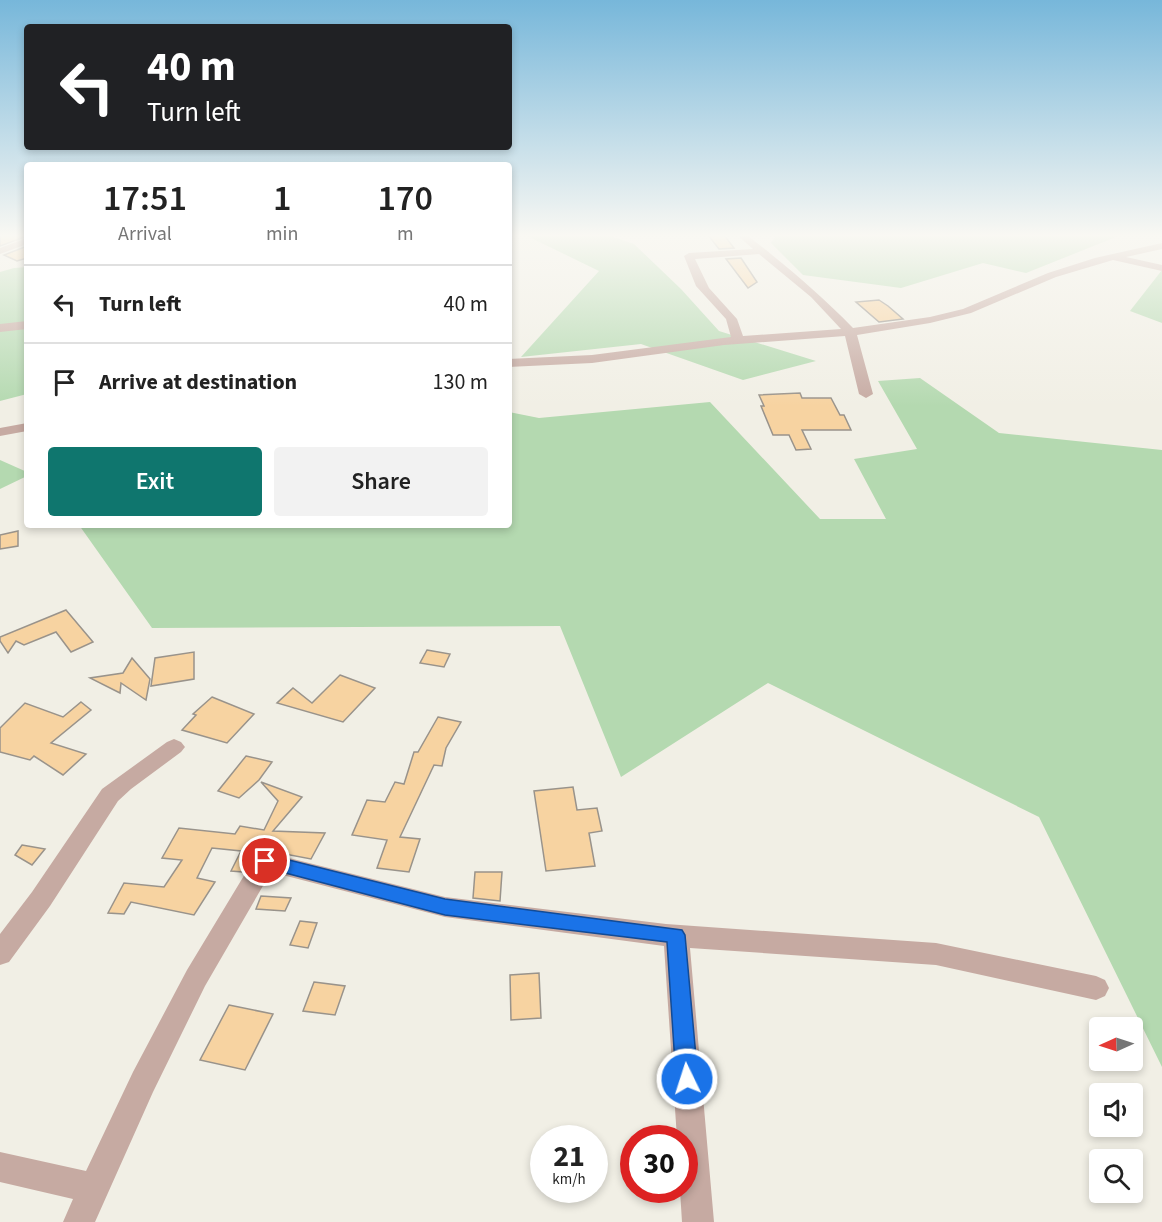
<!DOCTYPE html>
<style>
body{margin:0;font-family:"Source Sans 3",sans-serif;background:#f2f2f2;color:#222;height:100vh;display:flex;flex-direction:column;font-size:22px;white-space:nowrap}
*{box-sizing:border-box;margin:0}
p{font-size:20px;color:#767676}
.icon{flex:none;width:33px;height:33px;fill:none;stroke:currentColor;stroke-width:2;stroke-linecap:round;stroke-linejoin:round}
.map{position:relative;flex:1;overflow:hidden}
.drawer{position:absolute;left:24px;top:162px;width:488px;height:366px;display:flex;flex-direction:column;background:#fff;border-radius:6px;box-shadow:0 3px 9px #0003}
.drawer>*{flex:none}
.guide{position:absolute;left:24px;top:24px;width:488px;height:126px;border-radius:6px;box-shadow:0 3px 9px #0003;background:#202124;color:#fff;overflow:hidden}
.needle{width:39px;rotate:267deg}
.buttons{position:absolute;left:1089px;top:1017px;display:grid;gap:12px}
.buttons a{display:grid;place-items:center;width:54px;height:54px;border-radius:6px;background:#fff;box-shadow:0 3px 9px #0003;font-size:30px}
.speed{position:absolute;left:530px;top:1125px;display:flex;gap:12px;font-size:30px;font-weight:700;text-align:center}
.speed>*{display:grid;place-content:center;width:78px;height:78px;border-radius:50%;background:#fff;box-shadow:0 3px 9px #0003;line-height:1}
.speed small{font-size:15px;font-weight:400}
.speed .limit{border:9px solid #d22;background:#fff;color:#111}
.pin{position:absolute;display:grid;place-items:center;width:51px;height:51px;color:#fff;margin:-26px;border:3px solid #fff;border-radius:50%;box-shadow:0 2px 6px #0007}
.me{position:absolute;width:66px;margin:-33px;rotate:356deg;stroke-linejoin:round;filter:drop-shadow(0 0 4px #0008)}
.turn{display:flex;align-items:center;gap:21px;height:126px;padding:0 24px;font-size:27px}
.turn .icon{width:78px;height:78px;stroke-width:2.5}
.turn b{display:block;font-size:42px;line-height:51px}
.eta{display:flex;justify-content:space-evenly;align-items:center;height:102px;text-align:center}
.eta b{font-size:36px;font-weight:600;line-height:42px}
.primary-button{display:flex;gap:12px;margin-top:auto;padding:12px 24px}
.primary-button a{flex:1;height:69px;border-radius:6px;background:#0f766e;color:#fff;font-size:24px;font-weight:600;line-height:69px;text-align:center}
.primary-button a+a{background:#f2f2f2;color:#222}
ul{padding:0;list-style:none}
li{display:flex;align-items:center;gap:18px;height:78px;padding:0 24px;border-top:2px solid #e0e0e0}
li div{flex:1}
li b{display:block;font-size:22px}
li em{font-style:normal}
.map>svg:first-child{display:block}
.green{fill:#b4d9b0}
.building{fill:#f7d3a1;stroke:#99938b;stroke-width:1.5}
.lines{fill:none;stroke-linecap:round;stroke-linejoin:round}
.minor{fill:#c6aaa2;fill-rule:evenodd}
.route{fill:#1a73e8;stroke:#114b97;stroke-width:1.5}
</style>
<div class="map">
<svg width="1162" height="1222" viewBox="0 0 1162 1222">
<rect width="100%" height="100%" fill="#f1efe5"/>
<g class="green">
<path d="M525,235h83l26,9 47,45 38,42 97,30 -73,19 -102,-36 -120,13 78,-86z"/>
<path d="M776,235h345l-95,38 -43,-10 -82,25 -98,-13 -32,-32z"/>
<path d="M27,267v127l-27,7v-129l14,-4z"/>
<path d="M1162,270v53l-32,-12z"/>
<path d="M920,378l79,55 163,17v617l-123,-250 -271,-134 -147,94 -61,-151 -408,2 -73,-103h429l1,-113 30,6 171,-16 110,117h66l-32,-60 63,-10 -39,-68z"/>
<path d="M0,460l27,12v4l-27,13z"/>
</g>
<g class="building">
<path d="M0,235h27v1l-27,10z"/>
<path d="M708,235h16l10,13 -15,1z"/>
<path d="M27,246v12l-10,3 -13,-6z"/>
<path d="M741,258l16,24 -9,6 -22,-29z"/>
<path d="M879,300l9,6 15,13 -24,3 -23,-20z"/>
<path d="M800,393l2,5h29l9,17h4l7,15h-49l9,19 -15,1 -7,-15h-16l-12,-29h3l-5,-11z"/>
<path d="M18,531v15l-18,3v-14z"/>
<path d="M66,610l27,32 -22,10 -15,-20 -32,13 -8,-4 -8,12 -8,-12v-4z"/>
<path d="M427,650l23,4 -6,13 -24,-4z"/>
<path d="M194,652v27l-43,7 4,-28z"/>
<path d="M132,658l18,21 -4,21 -25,-17 -1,10 -30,-15 33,-5z"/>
<path d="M340,675l35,13 -32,34 -66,-19 16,-15 19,15z"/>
<path d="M212,697l42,17 -27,29 -45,-13 14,-15 -3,-1z"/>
<path d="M81,702l10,8 -40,33 35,11 -23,21 -29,-19 -4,4 -30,-8v-24l25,-25 38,14z"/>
<path d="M438,717l23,5 -15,26 -4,18 -8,-1 -34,72 20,2 -11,33 -32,-4 10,-28 -35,-5 15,-35 18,2 10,-20 9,2 10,-32h4z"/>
<path d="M246,756l26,6 -13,18 -20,18 -21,-7z"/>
<path d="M261,782l41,15 -29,34 52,2 -14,26 -47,-9 -9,3 -12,19 -12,-1 10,-20 -29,-3 -15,30 18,4 -21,33 -63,-13 -7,12 -16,-1 16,-30 40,4 18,-27 -20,-2 17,-30 56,6 5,-8 24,4 14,-29z"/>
<path d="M573,787l4,23 20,-2 5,23 -13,2 6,33 -49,5 -12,-80z"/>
<path d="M22,845l23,4 -13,16 -17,-10z"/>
<path d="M475,872h27l-2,29 -27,-3z"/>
<path d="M261,896l30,2 -6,13 -29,-2z"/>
<path d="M300,921l17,2 -9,25 -18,-3z"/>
<path d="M539,973l2,45 -30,2 -1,-45z"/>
<path d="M314,982l31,4 -10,29 -32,-4z"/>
<path d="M229,1005l44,9 -28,56 -45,-10z"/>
</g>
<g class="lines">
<g class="minor">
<path d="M737,235h10c37,29 73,59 106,93l77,-11 33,-8 85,-36 47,-15 67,-15v6l-36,8 36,8v6l-49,-11 -57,17 -85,36 -41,10 -73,12 16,59 -7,4 -7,-4 -14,-58 -121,9 -132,18 -84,4v-8l84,-4 139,-18 -5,-18 -30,-33 -12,-30 5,-3 64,-4zM759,254l52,43 30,32 -98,7 -6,-17 -28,-31 -14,-29z"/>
<path d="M27,238v6l-27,10v-6z"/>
<path d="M27,321v8l-27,3v-8z"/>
<path d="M27,423v8l-27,5v-8z"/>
<path d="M174,739l7,3 4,5 -4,5 -50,37 -13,12 -68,105 -41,56 -9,3v-31l32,-42 70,-103 65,-47z"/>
<path d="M265,852l180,45 221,27 270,19 160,33 9,4 4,8 -4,8 -9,4 -160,-35 -246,-17 24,274h-32l-2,-32h4v-52h-7l-13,-192 -219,-29 -174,-45 -66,114 -52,106 -58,130h-32l10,-23 -73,-17v-30l86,19 47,-99 54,-102 70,-116z"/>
</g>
</g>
<linearGradient id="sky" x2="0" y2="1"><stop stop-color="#77b7da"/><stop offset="0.58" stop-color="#f9f8f3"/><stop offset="1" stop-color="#f9f8f3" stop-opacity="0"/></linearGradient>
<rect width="1162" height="406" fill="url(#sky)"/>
<path class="route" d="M265,854l180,45 237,31 3,5 13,144 -4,7 -7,3 -8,-3 -3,-7 -9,-137 -222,-27 -186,-49 -3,-5 3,-5z"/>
</svg>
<div class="buttons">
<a><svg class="needle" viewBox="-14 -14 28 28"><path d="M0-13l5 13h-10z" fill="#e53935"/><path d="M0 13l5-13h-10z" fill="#767676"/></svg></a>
<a><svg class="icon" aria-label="sound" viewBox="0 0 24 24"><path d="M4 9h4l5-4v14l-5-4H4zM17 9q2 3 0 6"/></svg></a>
<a><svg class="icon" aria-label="search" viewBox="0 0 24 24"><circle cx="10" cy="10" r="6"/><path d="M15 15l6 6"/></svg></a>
</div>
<div class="speed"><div>21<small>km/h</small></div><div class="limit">30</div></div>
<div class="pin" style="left:265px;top:861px;background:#d93025"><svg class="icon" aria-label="arrive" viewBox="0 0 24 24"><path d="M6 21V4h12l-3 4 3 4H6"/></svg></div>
<svg class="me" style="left:687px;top:1079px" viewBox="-20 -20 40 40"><circle r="17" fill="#1a73e8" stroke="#fff" stroke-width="3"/><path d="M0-11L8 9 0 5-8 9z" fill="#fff"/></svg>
<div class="guide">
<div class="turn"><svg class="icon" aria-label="left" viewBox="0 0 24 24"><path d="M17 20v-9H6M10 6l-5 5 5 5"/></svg><div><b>40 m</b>Turn left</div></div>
</div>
<section class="drawer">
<div class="eta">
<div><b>17:51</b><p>Arrival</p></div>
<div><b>1</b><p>min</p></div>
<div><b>170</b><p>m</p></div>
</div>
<ul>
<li><svg class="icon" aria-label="left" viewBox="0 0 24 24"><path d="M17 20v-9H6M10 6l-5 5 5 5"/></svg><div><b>Turn left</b></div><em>40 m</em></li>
<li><svg class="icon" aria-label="arrive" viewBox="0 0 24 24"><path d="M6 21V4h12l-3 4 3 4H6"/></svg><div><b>Arrive at destination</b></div><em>130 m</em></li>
</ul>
<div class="primary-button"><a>Exit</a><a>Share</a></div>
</section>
</div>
